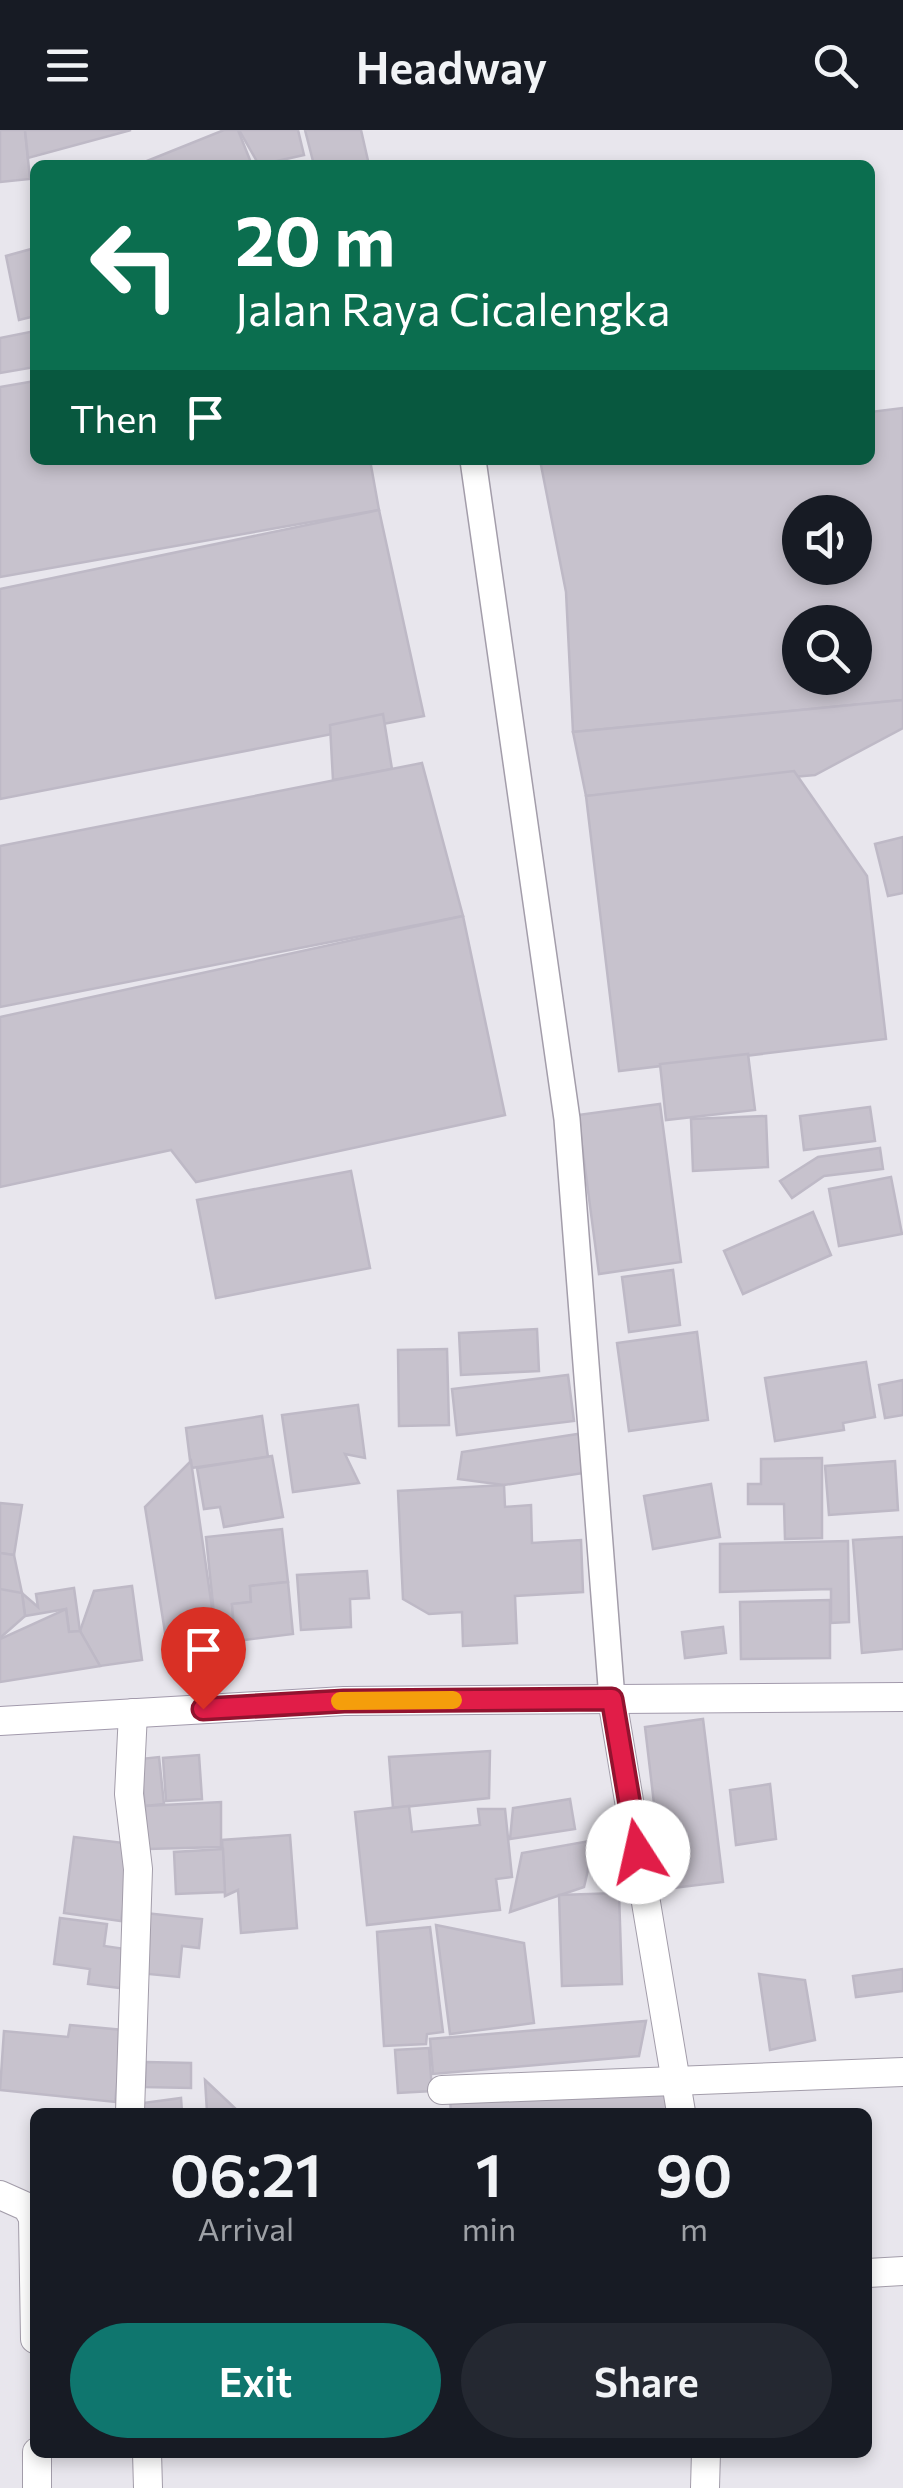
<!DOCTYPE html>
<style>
body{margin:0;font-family:Commissioner,sans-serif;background:#242831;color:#f1f3f6;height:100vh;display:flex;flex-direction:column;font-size:38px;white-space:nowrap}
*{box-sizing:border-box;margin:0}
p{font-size:32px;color:#9ea1a6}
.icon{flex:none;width:55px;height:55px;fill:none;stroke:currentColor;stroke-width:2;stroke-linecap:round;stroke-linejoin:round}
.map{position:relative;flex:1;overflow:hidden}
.details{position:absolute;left:30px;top:1978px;width:842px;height:350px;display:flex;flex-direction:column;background:#171b24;border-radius:15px;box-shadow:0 5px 15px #0003}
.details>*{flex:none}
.banner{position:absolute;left:30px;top:30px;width:845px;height:305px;border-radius:15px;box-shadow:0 5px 15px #0003;background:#0b6e4f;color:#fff;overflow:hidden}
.tools{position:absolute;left:782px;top:365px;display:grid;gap:20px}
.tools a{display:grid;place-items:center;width:90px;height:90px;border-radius:50%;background:#171b24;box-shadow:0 5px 15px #0003;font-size:50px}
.pin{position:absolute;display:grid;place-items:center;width:85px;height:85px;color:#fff;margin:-102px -42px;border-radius:50% 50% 50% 0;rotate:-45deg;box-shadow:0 0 10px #0007}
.pin .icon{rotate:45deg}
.me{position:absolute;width:110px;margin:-55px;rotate:350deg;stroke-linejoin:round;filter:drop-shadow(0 0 8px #0008)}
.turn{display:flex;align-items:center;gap:35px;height:210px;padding:0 40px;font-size:45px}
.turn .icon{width:130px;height:130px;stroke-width:2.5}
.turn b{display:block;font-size:70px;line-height:85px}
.then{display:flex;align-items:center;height:95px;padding:0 40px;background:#0003;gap:20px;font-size:38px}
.eta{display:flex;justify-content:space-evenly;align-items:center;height:170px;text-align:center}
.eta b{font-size:60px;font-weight:600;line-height:70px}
.button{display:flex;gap:20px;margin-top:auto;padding:20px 40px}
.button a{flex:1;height:115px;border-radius:60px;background:#0f766e;color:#fff;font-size:40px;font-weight:600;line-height:115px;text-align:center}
.button a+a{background:#242831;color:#f1f3f6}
header{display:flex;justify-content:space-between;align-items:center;height:130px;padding:0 40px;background:#171b24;font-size:45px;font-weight:600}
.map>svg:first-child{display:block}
.building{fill:#c7c2cd;stroke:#beb9c6;stroke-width:2.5;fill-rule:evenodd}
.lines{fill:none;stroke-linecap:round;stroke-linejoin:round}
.service-casing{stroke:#a39daa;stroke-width:28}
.minor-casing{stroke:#a39daa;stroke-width:30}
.secondary-casing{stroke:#a29aac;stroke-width:30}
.service{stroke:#fff;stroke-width:25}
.minor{stroke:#fff;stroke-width:28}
.secondary{stroke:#fff;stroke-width:28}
.route-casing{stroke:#92132f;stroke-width:25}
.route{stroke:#e11d48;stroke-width:18}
.slow{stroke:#f59e0b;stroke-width:18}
</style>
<header><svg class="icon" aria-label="menu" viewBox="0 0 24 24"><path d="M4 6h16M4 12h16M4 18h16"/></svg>Headway<svg class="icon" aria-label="search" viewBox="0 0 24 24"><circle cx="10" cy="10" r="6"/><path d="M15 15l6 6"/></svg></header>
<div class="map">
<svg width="903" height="2358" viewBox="0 0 903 2358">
<rect width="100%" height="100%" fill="#e8e6ed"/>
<g class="building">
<path d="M0,0h25l5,49 -30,3z"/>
<path d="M25,0h106l-103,28z"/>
<path d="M224,0h14l14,35h-115z"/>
<path d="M239,0h59l6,25 -45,10z"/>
<path d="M305,0h56l8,35h-55z"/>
<path d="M35,118v68l-16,4 -13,-64z"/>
<path d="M35,201v36l-35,6v-35z"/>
<path d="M35,251v79h335l9,50 -379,67v-190z"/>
<path d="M903,278v292l-330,32 -7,-140 -26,-132h330v-48zM800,382h55v56h-55zM800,492h55v56h-55z"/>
<path d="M379,380l45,206 -424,83v-210z"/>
<path d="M903,570v28l-88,47 -229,21 -13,-64z"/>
<path d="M383,584l9,55 -59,11 -3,-55z"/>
<path d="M422,633l41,153 -463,91v-161z"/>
<path d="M794,641l73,105 19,163 -267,32 -33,-275z"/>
<path d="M903,707v56l-15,3 -13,-52z"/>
<path d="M463,786l42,199 -309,67 -25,-32 -171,37v-170z"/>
<path d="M748,924l7,56 -89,10 -6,-56z"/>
<path d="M660,974l21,158 -82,12 -21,-159z"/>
<path d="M870,977l5,34 -71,9 -4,-34z"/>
<path d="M766,986l2,51 -75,4 -2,-52z"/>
<path d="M880,1018l3,21 -59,7 -32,22 -12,-17 38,-24z"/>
<path d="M351,1041l19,97 -154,30 -19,-98z"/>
<path d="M891,1047l11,57 -63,12 -10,-57z"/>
<path d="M813,1082l18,43 -88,39 -19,-43z"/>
<path d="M673,1140l7,55 -51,7 -7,-55z"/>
<path d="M537,1199l2,42 -78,4 -2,-42z"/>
<path d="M697,1202l11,88 -79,11 -12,-88z"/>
<path d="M447,1219l2,76 -50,1 -1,-76z"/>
<path d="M866,1232l9,55 -32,6 1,7 -69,11 -10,-63z"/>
<path d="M568,1245l6,46 -117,14 -5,-46z"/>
<path d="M903,1250v35l-18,3 -6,-33z"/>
<path d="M358,1275l7,53 -20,-4 14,29 -66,9 -11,-77z"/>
<path d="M262,1286l6,41 -77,11 -5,-40z"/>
<path d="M584,1303l6,39 -86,13 -46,-6 4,-27z"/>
<path d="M272,1326l11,61 -59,10 -4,-20 -16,2 -7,-41z"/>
<path d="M822,1328v80l-37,1 -1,-35h-36v-20h13v-25z"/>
<path d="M191,1331l26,182 -49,8 -23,-144z"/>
<path d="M895,1331l3,49 -69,5 -4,-49z"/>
<path d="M711,1354l9,53 -67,12 -9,-53z"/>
<path d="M504,1355l1,22 26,-2 1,38 49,-3 2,52 -68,4 2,47 -54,3 -1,-34 -33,2 -26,-15 -5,-108z"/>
<path d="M0,1373l22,2 -8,50 -14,-2z"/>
<path d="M282,1399l6,53 -38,4 1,16 -19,2 3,37 -18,2 -11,-106z"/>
<path d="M903,1407v112l-41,4 -9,-113z"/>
<path d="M848,1411l1,81 -18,1v-34l-111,3v-48z"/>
<path d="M0,1423l14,2 8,38 -22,4z"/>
<path d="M367,1441l2,27 -19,1 1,28 -50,3 -4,-55z"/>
<path d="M288,1452l5,52 -58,7 -3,-37 19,-2 -1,-16z"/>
<path d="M132,1456l10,74 -42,6 -20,-35 14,-40z"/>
<path d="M74,1458l6,43 -11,1 -3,-23 -41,7 -3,-23 16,14 -2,-13z"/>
<path d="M0,1459l22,4 3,23 -25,22z"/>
<path d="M830,1470v58l-89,1 -1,-57z"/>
<path d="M66,1479l3,23 11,-1 20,35 -100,16v-43z"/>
<path d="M723,1497l3,26 -41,5 -3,-26z"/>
<path d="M703,1589l20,163 -59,7 -19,-162z"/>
<path d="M490,1621l-1,47 -96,10 -4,-51z"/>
<path d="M199,1625l3,44 -36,2 -3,-43z"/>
<path d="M159,1627l5,47 -19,2 -5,-47z"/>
<path d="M770,1654l6,55 -40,6 -6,-55z"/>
<path d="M570,1669l5,30 -65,10 3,-31z"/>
<path d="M221,1672v45l-73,2 -3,-43z"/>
<path d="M409,1676l3,26 68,-7 -2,-16h27l7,68 -16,2 4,31 -133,15 -12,-113z"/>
<path d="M290,1705l7,93 -56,5 -3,-43 -13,6 -3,-56z"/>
<path d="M74,1707l58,7 -11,77 -57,-8z"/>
<path d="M595,1710l-11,47 -74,25 12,-59z"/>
<path d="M223,1719l2,43 -49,2 -2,-42z"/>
<path d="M619,1763l3,91 -60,2 -3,-91z"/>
<path d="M145,1783l57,6 -3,29 -17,-2 -3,31 -41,-4z"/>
<path d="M60,1788l47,6 -3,22 21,3 -5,39 -32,-4 2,-15 -36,-5z"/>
<path d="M436,1795l88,18 10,80 -84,11z"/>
<path d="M430,1797l13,105 -16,2 -1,10 -42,2 -7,-114z"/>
<path d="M903,1839v22l-47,6 -3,-21z"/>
<path d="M759,1844l46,6 10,60 -45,10z"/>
<path d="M646,1891l-7,35 -206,18 -3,-35z"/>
<path d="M70,1895l53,5 -8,72 -115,-12 4,-59 64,6z"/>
<path d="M429,1918l3,43 -34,2 -3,-43z"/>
<path d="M146,1932l45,1v25l-46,-1z"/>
<path d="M205,1950l34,32h-32z"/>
<path d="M666,1957l1,25h-216l-1,-14z"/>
<path d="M181,1968l1,14h-38l-1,-9z"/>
</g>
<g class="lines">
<defs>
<path id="service" d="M473,330l94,659 45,580"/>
<g id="minor">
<path d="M612,1569l69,413"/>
<path d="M442,1960l461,-18"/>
<path d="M130,1982l8,-243 -9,-75 4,-81"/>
<path d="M0,2065l27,12 6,11 2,121"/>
<path d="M868,2143l35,-2"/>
<path d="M37,2322v36"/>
<path d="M147,2322l1,36"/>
<path d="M705,2358l1,-36"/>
</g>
<path id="secondary" d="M0,1591l344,-20 559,-4"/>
</defs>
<use href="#service" class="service-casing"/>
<use href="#minor" class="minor-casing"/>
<use href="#secondary" class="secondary-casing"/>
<use href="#service" class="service"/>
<use href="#minor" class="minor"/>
<use href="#secondary" class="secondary"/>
</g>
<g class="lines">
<defs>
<path id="route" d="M203,1579l141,-8 268,-2 26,153"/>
</defs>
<use href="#route" class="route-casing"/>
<use href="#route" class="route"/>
<path class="slow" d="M340,1571l113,-1"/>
</g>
</svg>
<div class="tools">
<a><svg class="icon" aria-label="sound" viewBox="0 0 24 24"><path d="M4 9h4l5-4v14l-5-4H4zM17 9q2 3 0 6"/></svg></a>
<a><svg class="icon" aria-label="search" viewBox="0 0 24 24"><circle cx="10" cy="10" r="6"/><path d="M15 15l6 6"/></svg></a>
</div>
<div class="pin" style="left:203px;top:1579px;background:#d93025"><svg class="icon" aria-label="arrive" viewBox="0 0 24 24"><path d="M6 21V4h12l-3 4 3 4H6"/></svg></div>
<svg class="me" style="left:638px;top:1722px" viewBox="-20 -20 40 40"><circle r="19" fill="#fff"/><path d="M0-13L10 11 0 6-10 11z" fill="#e11d48"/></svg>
<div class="banner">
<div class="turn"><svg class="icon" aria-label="left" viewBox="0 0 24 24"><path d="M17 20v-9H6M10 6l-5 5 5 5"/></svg><div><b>20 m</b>Jalan Raya Cicalengka</div></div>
<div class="then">Then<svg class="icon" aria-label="arrive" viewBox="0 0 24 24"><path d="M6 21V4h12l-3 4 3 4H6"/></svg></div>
</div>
<section class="details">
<div class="eta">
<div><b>06:21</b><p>Arrival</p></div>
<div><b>1</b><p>min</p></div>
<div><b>90</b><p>m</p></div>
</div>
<div class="button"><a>Exit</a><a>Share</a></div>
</section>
</div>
